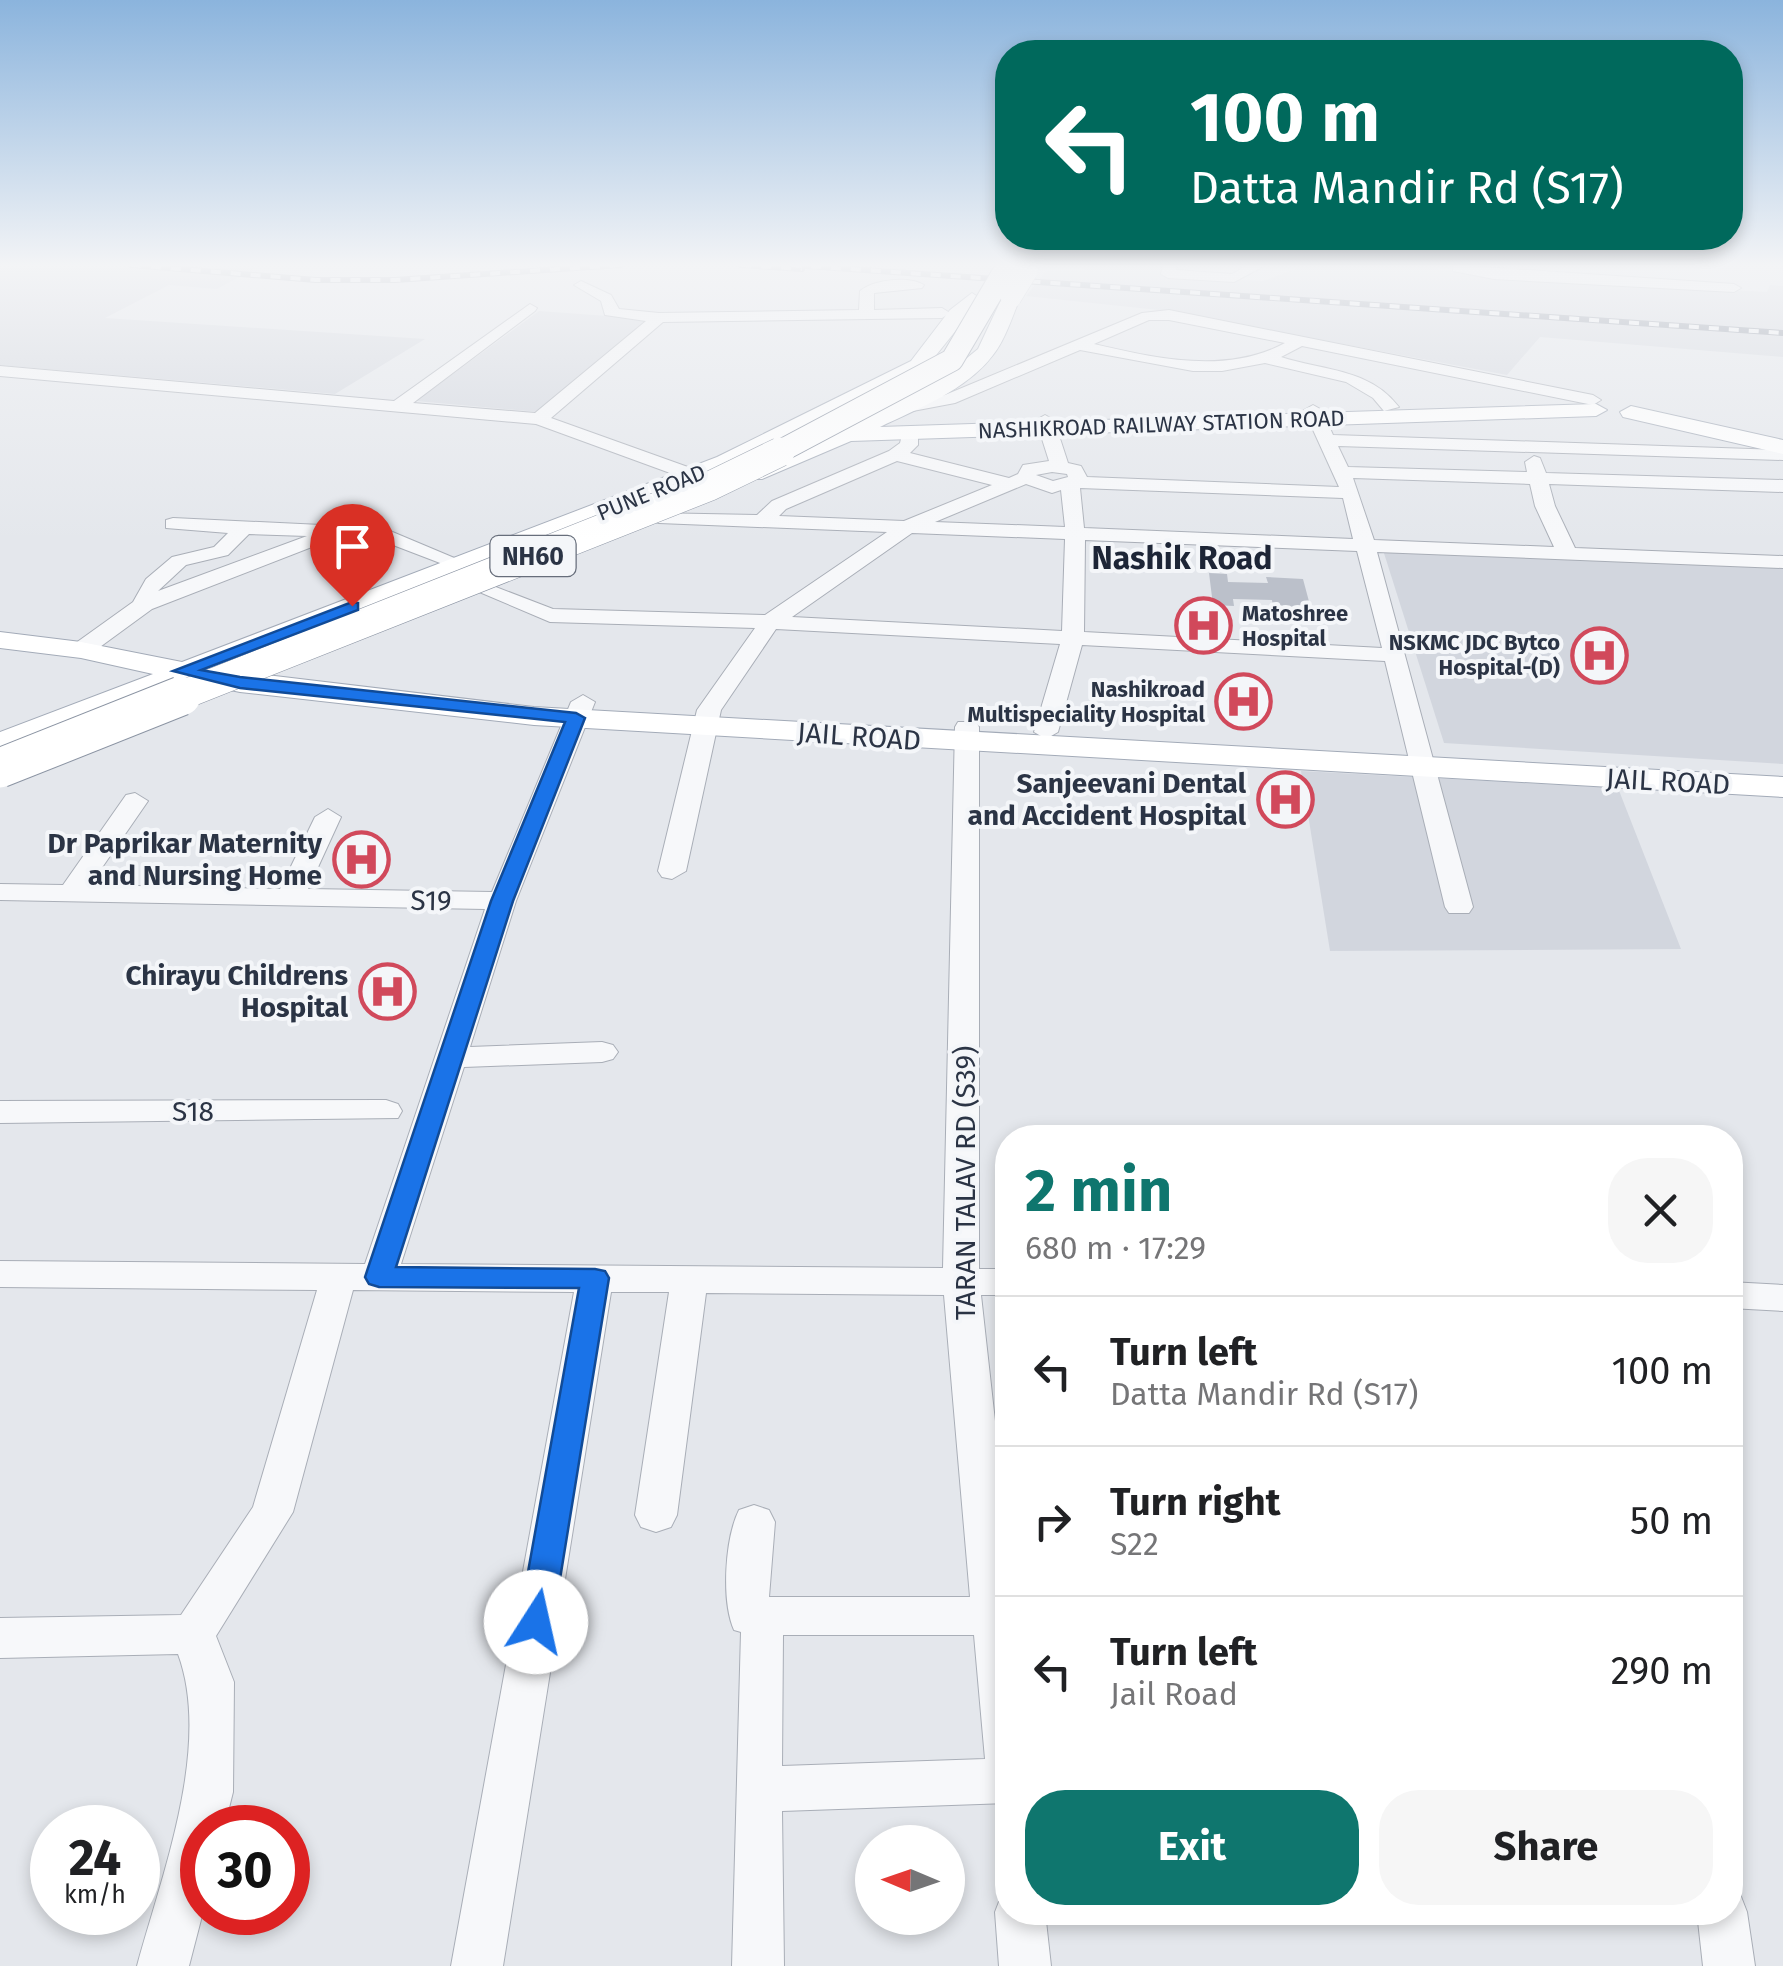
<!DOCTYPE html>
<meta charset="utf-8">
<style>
body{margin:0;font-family:"Fira Sans",sans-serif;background:#f6f6f6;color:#202124;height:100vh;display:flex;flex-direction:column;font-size:38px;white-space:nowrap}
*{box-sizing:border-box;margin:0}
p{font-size:32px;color:#757577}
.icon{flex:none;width:55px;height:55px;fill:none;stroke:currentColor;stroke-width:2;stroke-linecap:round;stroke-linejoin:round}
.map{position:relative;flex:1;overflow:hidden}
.sheet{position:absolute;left:995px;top:1125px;width:748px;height:800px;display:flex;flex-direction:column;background:#fff;border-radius:40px;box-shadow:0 5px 15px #0003}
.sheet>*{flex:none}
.banner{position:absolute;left:995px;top:40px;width:748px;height:210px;border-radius:40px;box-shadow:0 5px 15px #0003;background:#00695c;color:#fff;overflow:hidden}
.needle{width:65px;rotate:272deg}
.fabs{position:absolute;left:855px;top:1825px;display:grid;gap:20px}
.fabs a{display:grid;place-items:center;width:110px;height:110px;border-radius:50%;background:#fff;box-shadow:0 5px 15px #0003;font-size:50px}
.speed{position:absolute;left:30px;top:1805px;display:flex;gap:20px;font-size:50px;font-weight:700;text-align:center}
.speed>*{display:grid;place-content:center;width:130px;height:130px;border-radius:50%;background:#fff;box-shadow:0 5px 15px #0003;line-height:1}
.speed small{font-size:25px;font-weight:400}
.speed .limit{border:15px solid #d22;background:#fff;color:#111}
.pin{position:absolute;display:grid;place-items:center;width:85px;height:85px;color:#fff;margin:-102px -42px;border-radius:50% 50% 50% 0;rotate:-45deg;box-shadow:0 0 10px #0007}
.pin .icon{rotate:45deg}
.me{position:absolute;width:110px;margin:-55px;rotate:10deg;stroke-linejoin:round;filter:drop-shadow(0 0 8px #0008)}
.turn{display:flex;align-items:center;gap:35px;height:210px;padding:0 30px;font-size:45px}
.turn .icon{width:130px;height:130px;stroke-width:2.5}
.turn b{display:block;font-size:70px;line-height:85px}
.round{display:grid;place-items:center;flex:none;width:105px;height:105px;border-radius:40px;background:#f6f6f6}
.head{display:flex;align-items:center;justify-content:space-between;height:170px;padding:0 30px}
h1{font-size:60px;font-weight:700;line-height:75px;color:#0f766e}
.primary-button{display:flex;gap:20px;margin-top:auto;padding:20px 30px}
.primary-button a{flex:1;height:115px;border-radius:40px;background:#0f766e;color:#fff;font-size:40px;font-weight:700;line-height:115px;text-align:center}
.primary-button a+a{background:#f6f6f6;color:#202124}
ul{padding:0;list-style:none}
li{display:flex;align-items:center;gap:30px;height:150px;padding:0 30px;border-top:2px solid #e0e0e0}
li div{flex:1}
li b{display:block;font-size:38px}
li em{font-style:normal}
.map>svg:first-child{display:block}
.built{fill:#d2d6de}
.building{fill:#bbc0ca}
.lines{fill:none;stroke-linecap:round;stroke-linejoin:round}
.minor-casing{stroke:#a9aeb7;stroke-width:2}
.major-casing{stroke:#a3abb8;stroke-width:2}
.minor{fill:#f7f8fa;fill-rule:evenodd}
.major{fill:#fff;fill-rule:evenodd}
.rail-casing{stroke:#7d8696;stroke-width:6}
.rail{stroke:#f4f6f9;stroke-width:4;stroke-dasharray:10;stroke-linecap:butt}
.major-bridge-casing{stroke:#a3abb8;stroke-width:21;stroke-linecap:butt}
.highway-bridge-far2-casing{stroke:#8b94a3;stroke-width:24;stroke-linecap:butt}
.highway-bridge-far1-casing{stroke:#8b94a3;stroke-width:30;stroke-linecap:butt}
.highway-bridge-casing{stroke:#8b94a3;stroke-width:41;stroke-linecap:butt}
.major-bridge{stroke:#fff;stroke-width:20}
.highway-bridge-far2{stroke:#fff;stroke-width:22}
.highway-bridge-far1{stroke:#fff;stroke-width:29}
.highway-bridge{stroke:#fff;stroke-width:39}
.route{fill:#1a73e8;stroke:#114b97;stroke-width:2.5}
.labels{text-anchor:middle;stroke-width:8;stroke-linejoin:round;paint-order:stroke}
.far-street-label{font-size:22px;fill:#2b3445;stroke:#f4f6f9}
.far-poi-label{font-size:22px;font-weight:bold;fill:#2b3445;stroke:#f4f6f9;text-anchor:end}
.shield{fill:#f4f6f9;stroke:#676e7b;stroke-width:2.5}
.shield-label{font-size:25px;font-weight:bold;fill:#2b3445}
.street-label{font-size:28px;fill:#2b3445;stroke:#f4f6f9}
.poi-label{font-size:28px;font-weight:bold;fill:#2b3445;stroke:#f4f6f9;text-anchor:end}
.far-district-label{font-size:32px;font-weight:bold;fill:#1d2536;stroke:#f4f6f9}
</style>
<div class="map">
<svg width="1783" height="1966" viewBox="0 0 1783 1966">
<rect width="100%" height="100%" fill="#e4e7ec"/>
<g class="built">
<path d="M0,265h261l-44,24 -48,-4 -64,33 320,21 -90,55 -335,-29z"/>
<path d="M1087,265h78l-1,12 99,4 43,-16h102l82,12 277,15 3,-7 13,1v71l-243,-20 -33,38 -339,-64 -142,-15 20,-25h37z"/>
<path d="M539,311l110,8 -110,93 -123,-11z"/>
<path d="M1383,550l400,17v197l-339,-21z"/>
<path d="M1301,771l317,17 63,161 -351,2z"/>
</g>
<path class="building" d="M1209,573l18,1 1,8 40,1 -2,-6 37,2 8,30 -38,-1 -1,-8 -39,-1 1,7 -21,-1z"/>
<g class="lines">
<defs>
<g id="minor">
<path d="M1163,265h14l-1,5 56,4 16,-9h18l-32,17 -66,-4 -7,-4z"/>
<path d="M1453,265l281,19 7,4 -7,4 -240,-13 -41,-8z"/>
<path d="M581,281l30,14 8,14 40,4 200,-3 1,-19c14,-12 49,-15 64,-6l-2,3 -48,5v17l68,-2 8,5 -8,5 -279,4 -112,96 148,53 2,4 -9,6 -156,-57 -536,-48v-10l394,35 136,-97 7,4 -2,3 -122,92 122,10 111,-92 -41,-6 -4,-14 -27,-16z"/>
<path d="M1169,310l424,85 8,5 -8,5 -291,-59 -21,11c43,14 88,11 118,50l-15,4 -11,-13 -27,-16 -81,-19 -43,8h-29l-113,-21 -125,53 -58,11 -9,-5 57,-14 197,-82zM1149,320h20l116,23c-59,32 -130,15 -191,1z"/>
<path d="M1313,405l9,5 11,25 450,15v10l-445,-14 10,21 179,5 -2,-10 9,-6 6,2 6,15 237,7v12l-234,-8 6,22 20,42 208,8v12l-406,-16 96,355 -4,6h-20l-4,-6 -60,-246 -303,-16 -24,87 -12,7 -12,-7 26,-88 -284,-15 -55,81 -35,161 -14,8 -10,-2 -4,-6 39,-161 58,-82 -205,-6 -80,-34 11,-6 7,2 65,25 212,6 122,-83 -228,-9 -7,-2v-8l105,2 15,-14 117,-50 11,-8 3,-12 6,-1 9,5v10l-8,8 99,25 9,-4 5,-9 26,-4 -13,-41 9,-5 9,5 14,43 13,3 6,11 252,10 -35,-77zM897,461l95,24 -88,36 -125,-5 7,-7zM1052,472l15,2 1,3 -15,4 -17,-6zM1353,478l177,6 5,22 19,41 -180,-7zM1026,484l26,9 9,-3 4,37 -130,-5zM1080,488l263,10 10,41 -269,-11zM912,533l153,6 -3,92 -270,-14zM1085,540l272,11 25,97 -298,-16z"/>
<path d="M173,518l210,10 88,37 -10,6 -81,-31 -45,-2 -183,71 -63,46h-16l-3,-5 3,-5 60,-43 13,-23 26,-22 42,-10 14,-14 -62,-5v-8zM249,534l58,2 -149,55 28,-26 42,-10z"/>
<path d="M583,695l12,7 -79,199 -46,146 132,-5 11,3 5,7 -5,7 -11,3 -138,5 -63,197 542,4 12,-541 3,-5h18l3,5v542h29v26h-27l27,243v265l-226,8 2,155h-52l9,-334 -7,-2c-13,-29 -9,-92 5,-120l15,-5 15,5 6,12 -6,75h201l-26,-302 -238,-2 -29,222 -6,12 -15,5 -15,-5 -6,-12 34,-223h-58l-108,674h-52l123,-674 -221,-2 -60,222 -77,124 18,46 -1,110 -9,36h-22l1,84 -14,54h-52c25,-92 75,-220 41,-312l-178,4v-40l181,-3 72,-108 64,-217 -317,-3v-26l365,3 120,-355 -485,-9v-16l63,1 63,-90 9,-2 13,8 -58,84 190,4 35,-72 13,-8 13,8 -33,72 184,3 79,-190zM783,1635h191l11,124 -203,7z"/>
<path d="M386,1100l12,4 4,7 -4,7 -398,5v-22z"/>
<path d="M1730,1282l53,3v26l-53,-3z"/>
<path d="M1730,1890l10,4 7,18 8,54h-52l-6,-54h33z"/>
<path d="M1008,1892v20h37l6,54h-52l-4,-54 7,-18z"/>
</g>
<g id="major">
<path d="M1011,292l9,6c-8,19 -14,40 -27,57 -26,35 -76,54 -113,72l716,-23 11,6 -11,6 -745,25 -89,38h-16l-4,-5 4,-5 118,-51 87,-47 27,-22 24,-51z"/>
<path d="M972,293l9,6 -56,70 -192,98 -517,202 318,38 1249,70v20l-1249,-72 -294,-33 -53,-11 -187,71v-20l153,-58 -72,-16 -81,-10v-16l81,10 101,20 535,-205 194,-96 39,-51z"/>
<path d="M1631,406l152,34v14l-160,-37 -3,-5z"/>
</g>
</defs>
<use href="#minor" class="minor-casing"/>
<use href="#major" class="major-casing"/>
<use href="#minor" class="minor"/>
<use href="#major" class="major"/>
<defs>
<g id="rail">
<path d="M131,265l185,15h79l226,-15"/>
<path d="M741,265l61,4"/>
<path d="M791,265l992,68"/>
</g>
</defs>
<use href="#rail" class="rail-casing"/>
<use href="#rail" class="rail"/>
<defs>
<path id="major-bridge" d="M1011,298l16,-26"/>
<path id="highway-bridge-far2" d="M775,454l177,-94 56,-95"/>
<path id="highway-bridge-far1" d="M175,698l535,-212 70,-34"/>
<path id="highway-bridge" d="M0,768l181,-72"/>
</defs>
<use href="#major-bridge" class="major-bridge-casing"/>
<use href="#highway-bridge-far2" class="highway-bridge-far2-casing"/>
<use href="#highway-bridge-far1" class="highway-bridge-far1-casing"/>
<use href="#highway-bridge" class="highway-bridge-casing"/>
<use href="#major-bridge" class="major-bridge"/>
<use href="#highway-bridge-far2" class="highway-bridge-far2"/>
<use href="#highway-bridge-far1" class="highway-bridge-far1"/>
<use href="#highway-bridge" class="highway-bridge"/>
</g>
<linearGradient id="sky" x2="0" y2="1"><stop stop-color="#8bb4dd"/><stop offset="0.49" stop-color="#f3f4f6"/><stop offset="1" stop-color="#f3f4f6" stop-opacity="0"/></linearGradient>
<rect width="1783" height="541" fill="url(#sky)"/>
<path class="route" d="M352,602l6,1v7l-157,60 39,7 336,36 9,5 -72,183 -117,366 199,2 10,2 4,7 -56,344 -5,11 -12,4 -12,-4 -5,-11 60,-334 -200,-1 -10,-3 -4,-7 126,-376 74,-179 -325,-34 -67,-17z"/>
<defs>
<symbol id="hospital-ring" viewBox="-11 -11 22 22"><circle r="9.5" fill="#f4f6f9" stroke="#d1495b" stroke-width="1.5"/><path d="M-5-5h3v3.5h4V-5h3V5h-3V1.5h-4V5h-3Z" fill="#d1495b"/></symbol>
</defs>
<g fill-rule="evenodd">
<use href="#hospital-ring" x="1172" y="594" width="63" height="63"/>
<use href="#hospital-ring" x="1568" y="624" width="63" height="63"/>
<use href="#hospital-ring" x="1212" y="670" width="63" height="63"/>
<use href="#hospital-ring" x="1254" y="768" width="63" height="63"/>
<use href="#hospital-ring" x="330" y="828" width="63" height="63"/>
<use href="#hospital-ring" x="356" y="960" width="63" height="63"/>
</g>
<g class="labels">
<g class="far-street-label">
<text transform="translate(1161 424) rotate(-2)" y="8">NASHIKROAD RAILWAY STATION ROAD</text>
<text transform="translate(651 492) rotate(-22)" y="8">PUNE ROAD</text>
</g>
<g class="far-poi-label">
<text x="1242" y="621" text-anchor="start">Matoshree<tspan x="1242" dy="25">Hospital</tspan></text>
<text x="1560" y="650">NSKMC JDC Bytco<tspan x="1560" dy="25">Hospital-(D)</tspan></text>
<text x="1205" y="697">Nashikroad<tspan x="1205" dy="25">Multispeciality Hospital</tspan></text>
</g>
<rect class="shield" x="490.5" y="536" width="85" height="40" rx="8"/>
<g class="shield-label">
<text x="533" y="565">NH60</text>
</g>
<g class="street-label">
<text transform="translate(859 736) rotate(4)" y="10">JAIL ROAD</text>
<text transform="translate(1668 781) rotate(3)" y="10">JAIL ROAD</text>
<text transform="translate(431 900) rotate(1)" y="10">S19</text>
<text x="193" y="1121">S18</text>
<text transform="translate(965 1183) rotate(-90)" y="10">TARAN TALAV RD (S39)</text>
</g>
<g class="poi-label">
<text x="1246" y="793">Sanjeevani Dental<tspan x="1246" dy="32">and Accident Hospital</tspan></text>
<text x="322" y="853">Dr Paprikar Maternity<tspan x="322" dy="32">and Nursing Home</tspan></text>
<text x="348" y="985">Chirayu Childrens<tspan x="348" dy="32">Hospital</tspan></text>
</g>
<g class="far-district-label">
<text x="1182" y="569">Nashik Road</text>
</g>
</g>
</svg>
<div class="fabs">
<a><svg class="needle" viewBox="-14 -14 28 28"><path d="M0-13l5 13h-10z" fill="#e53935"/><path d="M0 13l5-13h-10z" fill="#757577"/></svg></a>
</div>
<div class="speed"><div>24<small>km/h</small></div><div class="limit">30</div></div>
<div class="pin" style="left:352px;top:606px;background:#d93025"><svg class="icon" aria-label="arrive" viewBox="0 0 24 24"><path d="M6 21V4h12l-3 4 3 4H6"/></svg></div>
<svg class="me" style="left:536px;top:1622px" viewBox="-20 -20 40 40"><circle r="19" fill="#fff"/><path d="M0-13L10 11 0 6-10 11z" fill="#1a73e8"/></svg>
<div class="banner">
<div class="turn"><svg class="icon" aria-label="left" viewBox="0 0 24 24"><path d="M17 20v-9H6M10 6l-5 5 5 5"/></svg><div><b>100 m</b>Datta Mandir Rd (S17)</div></div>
</div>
<section class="sheet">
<div class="head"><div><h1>2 min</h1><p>680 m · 17:29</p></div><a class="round"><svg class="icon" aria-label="close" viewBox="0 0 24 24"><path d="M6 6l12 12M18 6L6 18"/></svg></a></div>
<ul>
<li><svg class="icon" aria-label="left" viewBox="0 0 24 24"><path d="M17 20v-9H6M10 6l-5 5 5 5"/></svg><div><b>Turn left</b><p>Datta Mandir Rd (S17)</p></div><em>100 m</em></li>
<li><svg class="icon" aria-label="right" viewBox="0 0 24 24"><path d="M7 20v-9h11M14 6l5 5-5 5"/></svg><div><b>Turn right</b><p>S22</p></div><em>50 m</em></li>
<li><svg class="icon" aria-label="left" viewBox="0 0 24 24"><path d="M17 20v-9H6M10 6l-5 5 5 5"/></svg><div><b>Turn left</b><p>Jail Road</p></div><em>290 m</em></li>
</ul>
<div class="primary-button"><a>Exit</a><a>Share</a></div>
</section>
</div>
